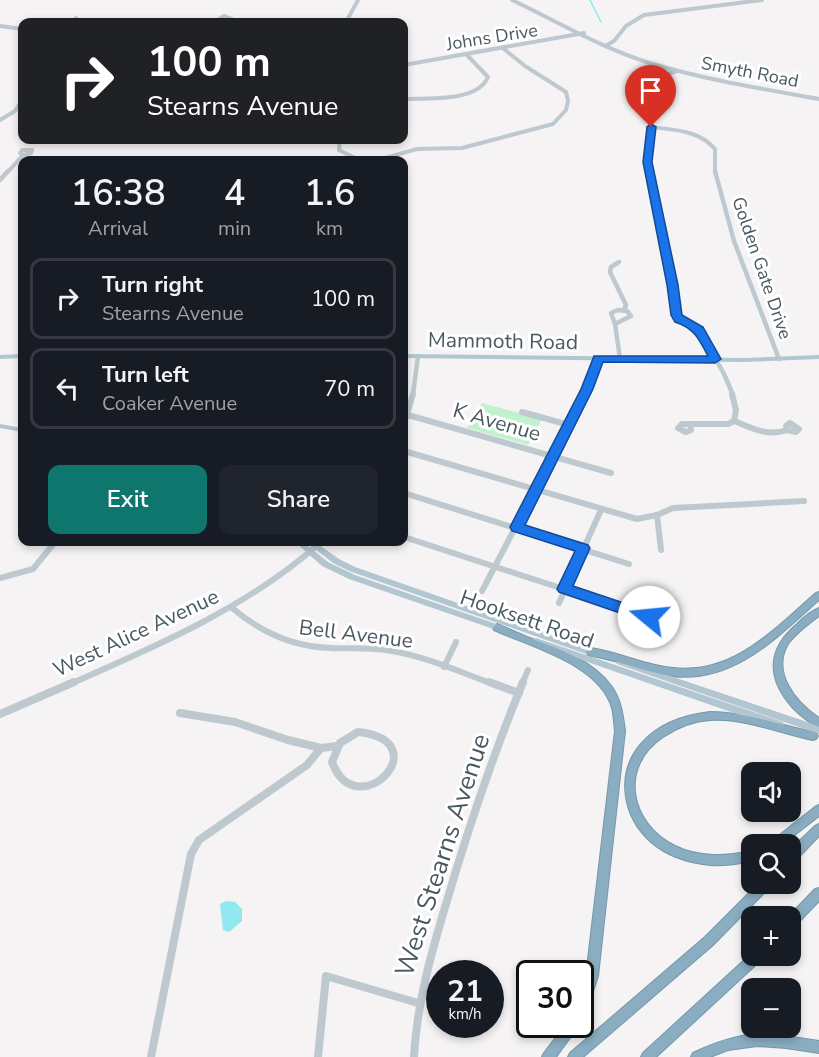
<!DOCTYPE html>
<meta charset="utf-8">
<style>
body{margin:0;font-family:"Nunito Sans",sans-serif;background:#20242c;color:#f1f3f6;height:100vh;display:flex;flex-direction:column;font-size:22px;white-space:nowrap}
*{box-sizing:border-box;margin:0}
p{font-size:20px;color:#9ea1a6}
.icon{flex:none;width:33px;height:33px;fill:none;stroke:currentColor;stroke-width:2;stroke-linecap:round;stroke-linejoin:round}
.map{position:relative;flex:1;overflow:hidden}
.sheet{position:absolute;left:18px;top:156px;width:390px;height:390px;display:flex;flex-direction:column;background:#171b24;border-radius:12px;box-shadow:0 3px 9px #0003}
.sheet>*{flex:none}
.banner{position:absolute;left:18px;top:18px;width:390px;height:126px;border-radius:12px;box-shadow:0 3px 9px #0003;background:#202124;color:#fff;overflow:hidden}
.tools{position:absolute;left:741px;top:762px;display:grid;gap:12px}
.tools a{display:grid;place-items:center;width:60px;height:60px;border-radius:12px;background:#171b24;box-shadow:0 3px 9px #0003;font-size:30px}
.speed{position:absolute;left:426px;top:960px;display:flex;gap:12px;font-size:30px;font-weight:700;text-align:center}
.speed>*{display:grid;place-content:center;width:78px;height:78px;border-radius:50%;background:#171b24;box-shadow:0 3px 9px #0003;line-height:1}
.speed small{font-size:15px;font-weight:400}
.speed .limit{border:3px solid #111;border-radius:9px;background:#fff;color:#111}
.pin{position:absolute;display:grid;place-items:center;width:51px;height:51px;color:#fff;margin:-62px -26px;border-radius:50% 50% 50% 0;rotate:-45deg;box-shadow:0 0 6px #0007}
.pin .icon{rotate:45deg}
.me{position:absolute;width:66px;margin:-33px;rotate:287deg;stroke-linejoin:round;filter:drop-shadow(0 0 4px #0008)}
.turn{display:flex;align-items:center;gap:21px;height:126px;padding:0 30px;font-size:27px}
.turn .icon{width:78px;height:78px;stroke-width:2.5}
.turn b{display:block;font-size:42px;line-height:51px}
.eta{display:flex;justify-content:space-evenly;align-items:center;height:102px;text-align:center}
.eta b{font-size:36px;font-weight:600;line-height:42px}
.cta{display:flex;gap:12px;margin-top:auto;padding:12px 30px}
.cta a{flex:1;height:69px;border-radius:12px;background:#0f766e;color:#fff;font-size:24px;font-weight:600;line-height:69px;text-align:center}
.cta a+a{background:#20242c;color:#f1f3f6}
ul{padding:0;list-style:none}
li{display:flex;align-items:center;gap:18px;height:81px;margin:0 12px 9px;padding:0 18px;border:3px solid #363941;border-radius:12px}
li div{flex:1}
li b{display:block;font-size:22px}
li em{font-style:normal}
.map>svg:first-child{display:block}
.green{fill:#c2f1cd}
.water{fill:#8fe9ef}
.lines{fill:none;stroke-linecap:round;stroke-linejoin:round}
.stream{stroke:#8fe9ef;stroke-width:1.5}
.highway-casing{stroke:#7598ad;stroke-width:2}
.minor-far3{stroke:#bec9cf;stroke-width:4}
.minor-far2{stroke:#bec9cf;stroke-width:4.5}
.minor-far1{stroke:#bec9cf;stroke-width:6}
.minor{stroke:#bec9cf;stroke-width:8}
.major{fill:#b2c6d1;fill-rule:evenodd}
.highway{fill:#8aadc1;fill-rule:evenodd}
.route{fill:#1a73e8;stroke:#114b97;stroke-width:1.5}
.labels{text-anchor:middle;stroke-width:6;stroke-linejoin:round;paint-order:stroke}
.far-street-label{font-size:18px;fill:#4a5961;stroke:#fff}
.street-label{font-size:21px;fill:#4a5961;stroke:#fff}
.near-street-label{font-size:26px;fill:#4a5961;stroke:#fff}
</style>
<div class="map">
<svg width="819" height="1057" viewBox="0 0 819 1057">
<rect width="100%" height="100%" fill="#f5f3f3"/>
<path class="green" d="M482,403l60,16 -14,26 -61,-17z"/>
<path class="water" d="M226,901l9,1 7,7v12l-13,11 -6,-2 -3,-26z"/>
<g class="lines">
<path class="stream" d="M590,0l11,22"/>
<defs>
<g id="highway">
<path d="M819,592v8c-42,37 -86,84 -147,76 -27,-4 -54,-16 -81,-20l-3,-1 -2,-3 2,-3 3,-1 10,2c24,5 48,16 72,18 61,7 101,-39 143,-75z"/>
<path d="M819,608v8c-11,8 -23,17 -31,28 -17,29 8,58 31,74v9c-10,-4 -19,-12 -26,-19 -26,-29 -27,-58 4,-84 6,-6 14,-13 22,-16z"/>
<path d="M497,624c10,4 20,9 30,13 30,11 66,23 85,50 9,13 11,28 13,44l-27,245 -12,37 -2,4 -4,2v-26l6,-17 29,-245c-1,-7 -1,-16 -3,-23 -13,-44 -81,-61 -118,-78l-1,-2 1,-2z"/>
<path d="M710,712c36,0 69,13 103,20l3,1 2,3 -2,3 -3,1c-34,-7 -68,-22 -103,-20 -17,1 -32,7 -47,17 -45,30 -33,87 12,109 24,12 51,10 77,5v10c-14,3 -28,5 -42,4 -20,-2 -43,-9 -59,-23 -28,-25 -36,-68 -10,-98 17,-20 43,-29 69,-32z"/>
<path d="M819,805v11l-36,28h-12l1,-3 43,-34z"/>
<path d="M819,824v12l-25,26 -4,1v-13l25,-24z"/>
<path d="M758,884h12l-1,4 -56,57 -130,112h-15l2,-4 135,-116z"/>
<path d="M819,888v13l-25,26 -4,1v-12h-1l26,-27z"/>
<path d="M752,953v3h11l-2,4 -105,97h-15l2,-4z"/>
<path d="M566,1024h14l-24,33h-14l2,-4z"/>
<path d="M757,1034l29,2 33,5v12l-33,-5 -29,-2 -29,4 -18,7h-19l2,-4c21,-10 40,-17 64,-19z"/>
</g>
</defs>
<use href="#highway" class="highway-casing"/>
<g class="minor-far3">
<path d="M512,0c46,22 93,50 141,64 54,16 111,25 166,35"/>
<path d="M224,16l8,3 -8,3 -6,-2z"/>
<path d="M73,22l3,-4"/>
<path d="M198,22l20,-2"/>
<path d="M346,22l12,-22"/>
<path d="M0,26l22,3"/>
<path d="M607,45l7,-4 12,-15 18,-11 118,-15"/>
<path d="M404,65l180,-32"/>
<path d="M404,99c24,-1 74,3 84,-22l-21,-22"/>
<path d="M0,120l15,-9 7,-11"/>
<path d="M651,127c23,3 48,3 64,22v24"/>
<path d="M340,140l-1,10 18,9 21,1 39,-11 45,-1 91,-24 13,-14 2,-9 -2,-9 -41,-26 -21,-17"/>
<path d="M22,150h10l-1,3 -8,2 -3,-2z"/>
<path d="M7,173l16,-18"/>
<path d="M649,173l-2,-11 4,-35 -8,-22 -2,-18 4,-6 32,-10"/>
</g>
<g class="minor-far2">
<path d="M649,171l30,149 20,9 25,45 9,21"/>
<path d="M715,171l19,70 45,118"/>
<path d="M0,180l8,-9"/>
<path d="M619,262l-8,5 -1,5 16,33 -2,5"/>
<path d="M618,310l9,1 4,5 -16,8 -4,-11z"/>
<path d="M615,324l5,34"/>
<path d="M413,395l5,-39"/>
<path d="M584,395l14,-37"/>
</g>
<g class="minor-far1">
<path d="M522,412l47,13"/>
<path d="M408,415l203,58"/>
<path d="M734,421c18,7 33,16 53,9"/>
<path d="M790,423l9,6 -3,3 -9,-2 -1,-4z"/>
<path d="M404,424l9,-30"/>
<path d="M682,424h8l1,6 -5,2 -8,-4z"/>
<path d="M690,424h38l6,-3 2,-11 -4,-16"/>
<path d="M404,451l233,68 20,-4 16,-7 131,-7"/>
<path d="M404,493l225,71"/>
<path d="M657,515l4,35"/>
<path d="M404,537l245,80"/>
<path d="M0,578l33,-9 22,-27"/>
<path d="M482,591l103,-197"/>
<path d="M559,603l42,-93"/>
<path d="M231,607c29,25 61,40 100,41 20,1 41,-1 61,3 35,6 68,21 101,33"/>
<path d="M444,667l12,-25"/>
<path d="M70,684c87,-38 180,-78 251,-142"/>
<path d="M522,684l6,-14"/>
</g>
<g class="minor">
<path d="M489,682l30,11"/>
<path d="M180,713l55,9 53,18 33,8"/>
<path d="M0,714l74,-32"/>
<path d="M358,732c83,9 -1,96 -26,30l8,-19z"/>
<path d="M414,1056c3,-53 17,-102 32,-152 22,-75 47,-149 77,-222"/>
<path d="M151,1057l40,-203 8,-14 108,-75 14,-17 16,-2"/>
<path d="M318,1057l8,-81 92,27"/>
</g>
<g class="major">
<path d="M22,354v4l-22,1v-4z"/>
<path d="M404,354l340,4 75,-3v4l-75,3 -340,-4z"/>
<path d="M0,424l22,4v4l-22,-4z"/>
<path d="M295,542h8l25,20 27,13 150,52 1,2 -1,2 -3,1 -153,-53 -27,-13z"/>
<path d="M306,542h9l24,17 16,8 243,85 1,2 -1,2 -3,1 -3,-1 -243,-85 -16,-8z"/>
<path d="M536,638l247,84 1,3 -1,3 -3,1 -247,-86 -1,-2 1,-2z"/>
<path d="M620,659l199,67v8l-202,-70 -1,-2 1,-2z"/>
</g>
<use href="#highway" class="highway"/>
</g>
<path class="route" d="M651,124l5,3 -4,35 26,123 4,30 21,12 18,32 -6,4 -112,-1 -10,27 -68,136 63,20 2,3 -17,38 81,27 2,4 -2,4 -5,2 -90,-31 -2,-3 18,-38 -63,-20 -2,-4 71,-138 13,-33h114c-9,-17 -14,-28 -33,-34l-4,-7 -4,-30 -24,-123 4,-35z"/>
<g class="labels">
<g class="far-street-label">
<text transform="translate(492 37) rotate(-9)" y="6">Johns Drive</text>
<text transform="translate(750 72) rotate(11)" y="6">Smyth Road</text>
<text transform="translate(762 268) rotate(71)" y="6">Golden Gate Drive</text>
</g>
<g class="street-label">
<text transform="translate(503 341) rotate(1)" y="7">Mammoth Road</text>
<text transform="translate(497 422) rotate(16)" y="7">K Avenue</text>
<text transform="translate(527 619) rotate(19)" y="7">Hooksett Road</text>
<text transform="translate(136 633) rotate(-25)" y="7">West Alice Avenue</text>
<text transform="translate(356 634) rotate(7)" y="7">Bell Avenue</text>
</g>
<g class="near-street-label">
<text transform="translate(442 855) rotate(-72)" y="9">West Stearns Avenue</text>
</g>
</g>
</svg>
<div class="tools">
<a><svg class="icon" aria-label="sound" viewBox="0 0 24 24"><path d="M4 9h4l5-4v14l-5-4H4zM17 9q2 3 0 6"/></svg></a>
<a><svg class="icon" aria-label="search" viewBox="0 0 24 24"><circle cx="10" cy="10" r="6"/><path d="M15 15l6 6"/></svg></a>
<a>+</a>
<a>−</a>
</div>
<div class="speed"><div>21<small>km/h</small></div><div class="limit">30</div></div>
<div class="pin" style="left:651px;top:127px;background:#d93025"><svg class="icon" aria-label="arrive" viewBox="0 0 24 24"><path d="M6 21V4h12l-3 4 3 4H6"/></svg></div>
<svg class="me" style="left:649px;top:617px" viewBox="-20 -20 40 40"><circle r="19" fill="#fff"/><path d="M0-13L10 11 0 6-10 11z" fill="#1a73e8"/></svg>
<div class="banner">
<div class="turn"><svg class="icon" aria-label="right" viewBox="0 0 24 24"><path d="M7 20v-9h11M14 6l5 5-5 5"/></svg><div><b>100 m</b>Stearns Avenue</div></div>
</div>
<section class="sheet">
<div class="eta">
<div><b>16:38</b><p>Arrival</p></div>
<div><b>4</b><p>min</p></div>
<div><b>1.6</b><p>km</p></div>
</div>
<ul>
<li><svg class="icon" aria-label="right" viewBox="0 0 24 24"><path d="M7 20v-9h11M14 6l5 5-5 5"/></svg><div><b>Turn right</b><p>Stearns Avenue</p></div><em>100 m</em></li>
<li><svg class="icon" aria-label="left" viewBox="0 0 24 24"><path d="M17 20v-9H6M10 6l-5 5 5 5"/></svg><div><b>Turn left</b><p>Coaker Avenue</p></div><em>70 m</em></li>
</ul>
<div class="cta"><a>Exit</a><a>Share</a></div>
</section>
</div>
